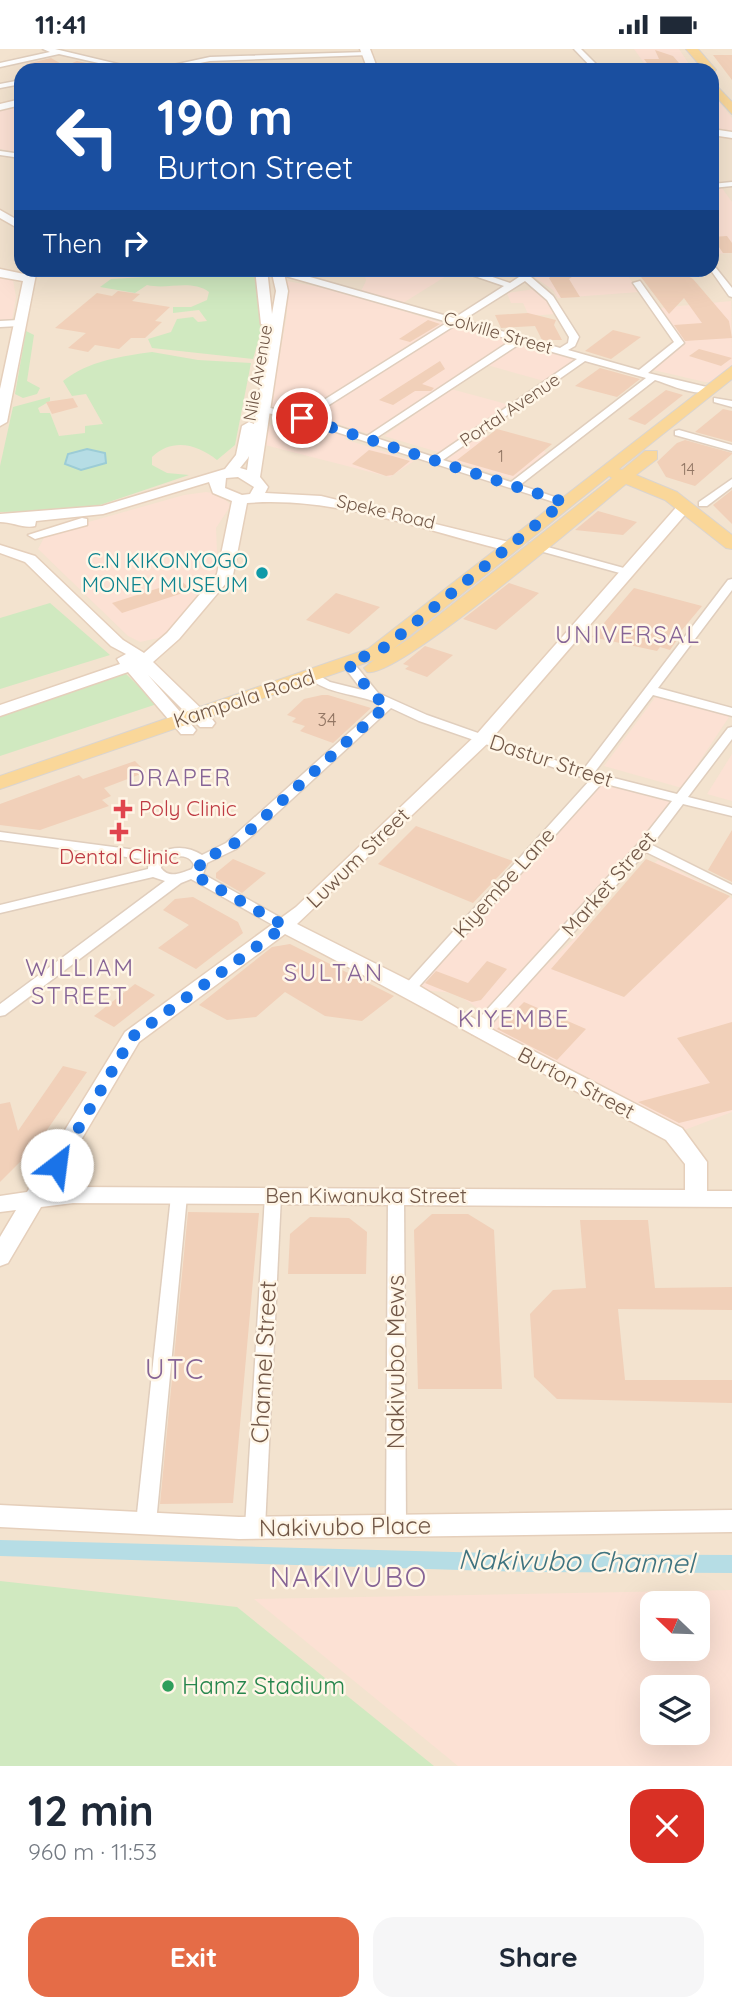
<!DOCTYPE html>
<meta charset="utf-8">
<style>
body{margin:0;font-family:Quicksand,sans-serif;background:#f6f6f7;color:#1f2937;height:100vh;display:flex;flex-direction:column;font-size:26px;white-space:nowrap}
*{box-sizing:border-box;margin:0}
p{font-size:23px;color:#747a83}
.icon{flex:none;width:38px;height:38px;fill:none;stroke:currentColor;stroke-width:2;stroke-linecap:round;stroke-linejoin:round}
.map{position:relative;height:1717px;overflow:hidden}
.sheet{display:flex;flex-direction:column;background:#fff;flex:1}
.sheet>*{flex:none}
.banner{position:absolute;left:14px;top:14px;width:705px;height:214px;border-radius:21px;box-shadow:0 7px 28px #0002;background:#1a4fa0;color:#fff;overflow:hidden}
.needle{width:46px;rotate:293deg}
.controls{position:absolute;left:640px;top:1542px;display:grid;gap:14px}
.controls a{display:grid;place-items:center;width:70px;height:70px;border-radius:14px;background:#fff;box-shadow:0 7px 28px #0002;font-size:35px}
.pin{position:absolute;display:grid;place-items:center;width:60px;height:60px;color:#fff;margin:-30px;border:4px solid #fff;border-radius:50%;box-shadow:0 2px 7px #0007}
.me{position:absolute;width:77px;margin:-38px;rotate:30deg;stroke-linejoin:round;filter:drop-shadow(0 0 5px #0008)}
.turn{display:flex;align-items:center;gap:24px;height:147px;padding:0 28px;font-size:32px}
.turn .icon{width:91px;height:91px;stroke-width:2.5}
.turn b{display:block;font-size:49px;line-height:60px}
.then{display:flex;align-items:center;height:66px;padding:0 28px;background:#0003;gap:14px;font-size:26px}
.round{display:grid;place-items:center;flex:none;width:74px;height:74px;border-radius:21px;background:#f6f6f7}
.overview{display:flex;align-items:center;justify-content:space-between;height:119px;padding:0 28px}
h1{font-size:42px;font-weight:700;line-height:52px}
.primary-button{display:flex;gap:14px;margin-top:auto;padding:14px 28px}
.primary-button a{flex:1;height:80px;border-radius:21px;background:#e56c47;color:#fff;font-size:28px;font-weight:700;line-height:80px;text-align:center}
.primary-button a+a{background:#f6f6f7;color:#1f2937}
.status{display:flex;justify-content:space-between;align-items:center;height:49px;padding:0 35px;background:#fff;direction:ltr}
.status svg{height:19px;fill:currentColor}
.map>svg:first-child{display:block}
.residential{fill:#f3e3cf;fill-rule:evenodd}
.commercial{fill:#fce1d4;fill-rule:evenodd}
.green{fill:#d0e9c0}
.water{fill:#b6dde5;stroke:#9cccd6;stroke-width:2}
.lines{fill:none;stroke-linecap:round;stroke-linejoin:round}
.canal{fill:#b6dde5;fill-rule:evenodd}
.building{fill:#f1d0b9}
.street-casing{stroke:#e0cebd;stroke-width:3}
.secondary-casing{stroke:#e5cfbb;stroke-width:3}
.primary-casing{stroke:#dad4cf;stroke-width:2}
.street{fill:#fff;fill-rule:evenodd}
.secondary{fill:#fff;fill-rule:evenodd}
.primary{fill:#fad799;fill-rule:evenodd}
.route{stroke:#1a73e8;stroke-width:12;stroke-dasharray:0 21.6}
.culture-dot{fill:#0f9aa8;stroke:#fff6e7;stroke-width:2.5}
.health-dot{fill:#e0444e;stroke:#fff6e7;stroke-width:2.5}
.leisure-dot{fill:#2e9e5b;stroke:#fff6e7;stroke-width:2.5}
.labels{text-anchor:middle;stroke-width:5;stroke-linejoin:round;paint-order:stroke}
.far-number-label{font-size:16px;fill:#927664}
.far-street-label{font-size:18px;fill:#725848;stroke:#fff6e7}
.number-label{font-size:18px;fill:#927664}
.culture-label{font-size:21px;fill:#0d838f;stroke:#fff6e7;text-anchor:end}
.street-label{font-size:21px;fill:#725848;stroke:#fff6e7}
.health-label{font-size:21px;fill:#be3a42;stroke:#fff6e7;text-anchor:start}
.quarter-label{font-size:24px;letter-spacing:2px;fill:#866496;stroke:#fff6e7}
.near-street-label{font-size:24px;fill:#725848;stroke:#fff6e7}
.near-leisure-label{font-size:24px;fill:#27864d;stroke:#fff6e7;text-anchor:start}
.near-quarter-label{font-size:28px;letter-spacing:2px;fill:#866496;stroke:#fff6e7}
.near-water-label{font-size:28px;font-style:italic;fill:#3f737f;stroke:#fff6e7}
.near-neighbourhood-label{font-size:28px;letter-spacing:2px;fill:#866496;stroke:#fff6e7}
</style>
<div class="status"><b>11:41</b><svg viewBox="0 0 49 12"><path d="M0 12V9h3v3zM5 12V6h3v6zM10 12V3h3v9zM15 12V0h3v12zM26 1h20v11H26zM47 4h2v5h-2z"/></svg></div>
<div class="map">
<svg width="732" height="1717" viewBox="0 0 732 1717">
<rect width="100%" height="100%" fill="#fcf2e1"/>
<path class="residential" d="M0,0h732v1717h-732zM21,21h691v199h-691zM653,1554h45v46h-45zM653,1638h45v46h-45z"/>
<g class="commercial">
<path d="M634,0h45l14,21h-44z"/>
<path d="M712,44l20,25v13l-20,-2z"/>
<path d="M21,55v49l-21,-4v-40z"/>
<path d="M722,139l10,14v51l-20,1v-65z"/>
<path d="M364,221l89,-1 3,1 -53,33 -42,-12 5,-10z"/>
<path d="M543,221h81l15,22 -81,6 -5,-8 -19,-13z"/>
<path d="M0,228l13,3 3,17 -4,24 -12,1z"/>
<path d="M287,232l44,8 115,35 -143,89 -17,1 -16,-4 17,-96z"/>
<path d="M535,240l9,3 11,22 -26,2 -6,-13h-12l-4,-10z"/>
<path d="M731,252l1,66 -20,15h-7l-56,-13 33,-24 -22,-37z"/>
<path d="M457,275l56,16 -144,94 -56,-18z"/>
<path d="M523,294l51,15 1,2 -31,21 -57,-16z"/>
<path d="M451,340l59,16 -64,45 -8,2 -54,-16z"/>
<path d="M296,370l51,17 -3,3 70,22 -24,16 -125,-32 1,-17 11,-7z"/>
<path d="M481,385l63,17 3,2 -34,26 -66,-20z"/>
<path d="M206,443l13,2 12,11 -15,23 2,48 -55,61 -23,5 -12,-6 -90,-87 8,-15 138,-39z"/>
<path d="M657,646l74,19 -49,74 -78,-22z"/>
<path d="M732,705v47l-25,-7z"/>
<path d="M596,732l86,18 -191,218 167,-157 74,39v213l-58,22 -197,-104 13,-13 -34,-24 -47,-4z"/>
<path d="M732,1541v176h-274l-204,-167zM653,1554h45v46h-45zM653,1638h45v46h-45z"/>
</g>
<g class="green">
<path d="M224,221h30c17,35 10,52 -1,89l-101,-11 -4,-9 23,-7 6,-13 16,-2 5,5 9,-1 -8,-11 -26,3v-6h18l16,-7 2,-8c-18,-13 -42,-2 -62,-7l-12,8 -35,-6 11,-8 101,-6z"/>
<path d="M26,282l8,4 -7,46 13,7 -3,6 -14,4 -8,-4z"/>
<path d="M152,303l46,8 53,3 -16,82 -18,15c-19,-15 -44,-23 -65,-3v8l15,8 22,2 -89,30 -44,6 -56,1v-46l13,-59 37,-10v4l-12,7 2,5h10l9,23 26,-3v-7l18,-2 -17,-30 -14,2 -9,-15c25,-20 59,-25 89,-29z"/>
<path d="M50,554l60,52 -110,34v-71z"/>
<path d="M125,624l32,31 -157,52v-41z"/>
<path d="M0,1532l237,26 197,159h-434z"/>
</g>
<path class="water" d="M87,400l18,4 1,10 -25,7 -16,-6 3,-10z"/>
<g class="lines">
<path class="canal" d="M0,1491l529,14 203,1v18l-203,-1 -529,-16z"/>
</g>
<g class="building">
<path d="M655,1l18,6 12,14h-33l-8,-11h15z"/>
<path d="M713,6h19v25z"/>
<path d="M51,9l14,8 12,-5 14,3 -16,6h-25l-24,-6z"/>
<path d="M727,187l5,7v10h-9l-11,-16z"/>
<path d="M561,220h22l-14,10 11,18 -19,1 -12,-20z"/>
<path d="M635,220h49v5l9,5 36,42 3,17 -47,3 -11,-16 28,-2 -18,-25 -15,16z"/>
<path d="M118,242l22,3 -8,7 38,6 -15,14 7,1 -17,16h-14l-12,11 -24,-4 -7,7 -20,-4 18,-15 -31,-5 42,-35 15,3z"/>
<path d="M528,264l28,7 -2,5 8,15h-20l-7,-14 -34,2 -6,-13z"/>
<path d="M428,271l12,4 -30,18 -11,-3z"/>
<path d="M613,281l28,7 -30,22 -26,-8z"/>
<path d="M699,300l33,9 -11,8 -32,-10z"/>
<path d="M440,312l5,8 -23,15 12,4 -3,3h-16l-22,14 -14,-5z"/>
<path d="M600,319l40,11 -23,18 -42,-11z"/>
<path d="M666,341l17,5 -38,30 -17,-6z"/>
<path d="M73,349l5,9 -26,7 -6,-12z"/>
<path d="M723,360l9,2v31l-37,-10z"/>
<path d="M497,380l55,15 -39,32 -56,-16z"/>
<path d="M685,391l47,13v1l-37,32 -29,-9 -9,-15 20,-19z"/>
<path d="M369,401l20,5 21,6 -17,14 -7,1 -34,-12z"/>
<path d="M732,441v34l-19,-19z"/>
<path d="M598,462l39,11 -14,13 -48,-5z"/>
<path d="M181,532l11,9 -70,23 -10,-10z"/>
<path d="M509,534l30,10 -43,37 -33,-11z"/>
<path d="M634,539l68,18 -26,31h3l-9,13 -10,-3 -3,4 -65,-14z"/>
<path d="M336,544l44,14 -31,27 -43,-14z"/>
<path d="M425,597l28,9 -26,22 -22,-8 4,-3 -6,-2z"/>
<path d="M322,646h6l43,13 -38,35 -33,-12 5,-5 -13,-4 4,-4 -9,-3 17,-16z"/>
<path d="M135,712l11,11 -42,16 7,8 -9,4 7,6 -69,24 -40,-5v-21l79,-29 4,4z"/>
<path d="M416,777l97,35 -40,42 -95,-39z"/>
<path d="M732,781v52l-24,-12z"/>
<path d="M233,810l33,14 -24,20 -26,-15v-5z"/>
<path d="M646,810l84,37 -106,101 -73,-28z"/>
<path d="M193,848l45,25 5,11 -47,36 -38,-21 31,-23 -26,-15 12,-11z"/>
<path d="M290,895l104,52 -32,25 -37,-5 -40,-24 -29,25 -29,3 -28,-15 73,-58z"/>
<path d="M487,912l20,8 -26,31 -9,2 -47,-19 11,-12 32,12z"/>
<path d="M135,935l20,11 -41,32 -20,-11z"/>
<path d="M524,953l62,27 -29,31 -60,-31z"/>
<path d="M732,973v88l-53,13 -41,-21 72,-19 -33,-45z"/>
<path d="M63,1017l24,6 -51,74 -36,36v-78l10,-2 8,29z"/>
<path d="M188,1163l71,1 -26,290 -73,1z"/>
<path d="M432,1165h36l26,16 8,159h-84l-4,-159z"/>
<path d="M310,1168l39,1 18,14 -1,42h-78l2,-40z"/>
<path d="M580,1171h68l7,68 77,-1v23l-114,-1 7,71h107v23l-175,-4 -23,-22 -4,-63 23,-24 33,-2z"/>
</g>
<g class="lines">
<defs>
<g id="street">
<path d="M43,0h12l88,21 -32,-4 -18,4h-15l25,-6 -44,-10 -59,13v-4l50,-11z"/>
<path d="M574,0h7l21,21h-8z"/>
<path d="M366,3l2,3 -158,6 -45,9h-15l60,-13z"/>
<path d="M21,31v4l-21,4v-4z"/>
<path d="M0,102l21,3v4l-21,-3z"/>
<path d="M732,133v4l-20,2v-4z"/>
<path d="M712,214l20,25v9l-3,-1 -19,-27h2z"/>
<path d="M275,220h7l172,49 50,-32 -50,-17h15l41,14 21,-14h11l-11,8 22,19 26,41 -4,9 -7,4 71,20 35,-28 -41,-59 7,-2 44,62 -36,30 67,16c-16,10 -44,-4 -60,-9l-135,105 49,17 -5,3 -4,-1 -261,-84 -36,-8 -2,-2 5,-3 34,8 148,-93 -173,-49zM525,232l22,19 22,37 -1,6 -8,5 -97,-28zM457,275l55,16 -145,96 -57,-19zM521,294l56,16 -143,98 -58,-19zM585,312l61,17 -135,104 -68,-22z"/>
<path d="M0,272l19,-1 5,3 -5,3 -19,1z"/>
<path d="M714,349l18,3v6l-18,-5z"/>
<path d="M679,381l53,15v6l-57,-16v-4z"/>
<path d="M732,430v8l-25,19h-8v-4z"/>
<path d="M533,494l98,27 2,2 -6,3 -98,-27v-4z"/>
<path d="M732,530v11l-74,98 74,20v8l-79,-21 -59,78 83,21 51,-66 4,-1v12l-44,58 44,11v8l-49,-12 -31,41 80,40v9l-86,-42 -164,182h-10l-3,-4 3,-4 167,-183 33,-42 -70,-18 -188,209h-10l-2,-3 2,-3 186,-206 -171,-59 -28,-13 -137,126 -18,15 -29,14 -4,11 87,49 2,3 -2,3h-10l-89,-50 -10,4 -176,132 -5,1v-12l165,-123 -12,-4 -153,36v-8l148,-36 1,-9 -149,-20v-8l159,21c15,-7 29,-7 43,2l24,-12 155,-139c-24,-11 -55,-9 -74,-28l6,-4 17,10 32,8 -20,-26 6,-4 4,1 26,32 49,22 156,55 145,-190zM175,807c8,0 15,0 19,9l-2,4c-11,4 -23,10 -31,-1l1,-6z"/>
<path d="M179,1141l6,2 2,4 -31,327 -3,6 -7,2 -7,-2 -3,-6 35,-327 2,-4z"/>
<path d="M273,1141l6,2 2,4 -16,332 -3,6 -7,2 -7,-2 -3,-6 20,-332 2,-4z"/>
<path d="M396,1141l6,2 2,4 2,331 -3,6 -7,2 -7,-2 -3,-6 2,-331 2,-4z"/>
</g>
<g id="secondary">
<path d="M360,0h10l8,21h-10z"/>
<path d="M21,50v6l-21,5v-6z"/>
<path d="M712,80l20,3v6l-20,-3z"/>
<path d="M0,161l21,12v8l-21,-12z"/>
<path d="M0,220l24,5 1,-5h12l-30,153 -7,4v-37l23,-108 -23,-4z"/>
<path d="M255,220h12l5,45 4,-23 -5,-22h12l5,22 -28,186 8,10 -3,6 56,3 192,47 3,3 -8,5c-85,-21 -173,-55 -261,-48l-14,72 -54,64 -26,23 59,57 3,4 -3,4h-12l-52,-52 48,55 -3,4h-12l-53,-62 -128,44v-11l120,-41 -3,-5 9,-5 -15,-8 -86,-84 -25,-9v-8l35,11 88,84 21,13 23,-20 50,-59 15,-73 -19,-8 -4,-11 -106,32 -67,7 -1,5c-10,3 -23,-4 -35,-4v-8l102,-8 123,-37 11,-14 6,-29 7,-4 5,2 16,-97 -9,-3zM249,407l-2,14 -7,-2 8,-10zM238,428l16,10 -4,7 -8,1 -17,-7 1,-10z"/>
<path d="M685,453l7,4 -2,3 -202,234 -191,181 119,60 79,47 187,97 25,34v29h25v16l-659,-4 -32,4 -33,56 -8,3v-29l16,-27 -16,2v-16l27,-4 98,-160 171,-125 180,-172 204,-232zM285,885c128,66 254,138 381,206l19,24v26l-612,-3 -21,2 87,-147z"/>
<path d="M82,469l5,1v6l-52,14 -7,-4z"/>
<path d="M0,1456l239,12 493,-7v22l-493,7 -239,-12z"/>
</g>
<g id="primary">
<path d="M686,0h12l18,21 -2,2 -10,-2z"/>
<path d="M712,32l20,21v12l-20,-22z"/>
<path d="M732,317v13l-113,90 3,1 23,-19h12v8l-21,16 41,17 55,43v14l-6,-1 -61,-48 -39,-16c-35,28 -229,196 -259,188l-3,-4 10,-8 -374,129v-13l368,-127zM609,427l3,2 -202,160 -17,11z"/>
</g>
</defs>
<use href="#street" class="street-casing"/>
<use href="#secondary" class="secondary-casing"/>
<use href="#primary" class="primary-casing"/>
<use href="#street" class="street"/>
<use href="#secondary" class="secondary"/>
<use href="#primary" class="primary"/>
</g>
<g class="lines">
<path class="route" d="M57,1116l75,-128 153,-111 -91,-51 6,-7v-7l31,-15 18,-15 138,-126 -13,-9 -26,-32 37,-17 179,-145 -262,-84"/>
</g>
<circle class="culture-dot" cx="262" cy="524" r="7"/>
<g class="health-dot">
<path d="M119.5 749.5h7v7h7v7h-7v7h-7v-7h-7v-7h7z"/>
<path d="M115.5 772.5h7v7h7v7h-7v7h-7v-7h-7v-7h7z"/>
</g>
<circle class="leisure-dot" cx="168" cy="1637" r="7"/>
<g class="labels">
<g class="far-number-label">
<text x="501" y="413">1</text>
<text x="688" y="426">14</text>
</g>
<g class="far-street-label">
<text transform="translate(498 284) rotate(16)" y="6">Colville Street</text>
<text transform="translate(258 324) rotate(-80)" y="6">Nile Avenue</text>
<text transform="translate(510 361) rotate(-34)" y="6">Portal Avenue</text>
<text transform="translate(386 463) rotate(13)" y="6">Speke Road</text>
</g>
<g class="number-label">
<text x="327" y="677">34</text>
</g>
<g class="culture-label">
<text x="248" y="519">C.N KIKONYOGO<tspan x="248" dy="24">MONEY MUSEUM</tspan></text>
</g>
<g class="street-label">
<text transform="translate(244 650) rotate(-18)" y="7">Kampala Road</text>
<text transform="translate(551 712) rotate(18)" y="7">Dastur Street</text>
<text transform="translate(358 809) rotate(-44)" y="7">Luwum Street</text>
<text transform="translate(504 834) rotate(-48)" y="7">Kiyembe Lane</text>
<text transform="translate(609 835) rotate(-49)" y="7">Market Street</text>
<text transform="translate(576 1034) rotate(28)" y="7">Burton Street</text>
<text x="366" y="1154">Ben Kiwanuka Street</text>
</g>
<g class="health-label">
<text x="139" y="767">Poly Clinic</text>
<text x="119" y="815" text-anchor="middle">Dental Clinic</text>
</g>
<g class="quarter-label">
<text x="628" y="594">UNIVERSAL</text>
<text x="180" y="737">DRAPER</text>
<text x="80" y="927">WILLIAM<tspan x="80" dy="28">STREET</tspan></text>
<text x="334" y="932">SULTAN</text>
<text x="514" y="978">KIYEMBE</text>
</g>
<g class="near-street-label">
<text transform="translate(264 1313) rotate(-87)" y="8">Channel Street</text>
<text transform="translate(396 1313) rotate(-90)" y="8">Nakivubo Mews</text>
<text transform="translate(345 1478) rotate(-1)" y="8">Nakivubo Place</text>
</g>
<g class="near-leisure-label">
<text x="182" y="1645">Hamz Stadium</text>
</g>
<g class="near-quarter-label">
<text x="175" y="1330">UTC</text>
</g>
<g class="near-water-label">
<text transform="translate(576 1512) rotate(1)" y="10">Nakivubo Channel</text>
</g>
<g class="near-neighbourhood-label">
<text x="349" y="1538">NAKIVUBO</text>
</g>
</g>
</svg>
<div class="controls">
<a><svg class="needle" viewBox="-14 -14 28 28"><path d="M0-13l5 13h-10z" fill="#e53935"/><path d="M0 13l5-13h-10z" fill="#747a83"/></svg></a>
<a><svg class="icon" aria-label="layers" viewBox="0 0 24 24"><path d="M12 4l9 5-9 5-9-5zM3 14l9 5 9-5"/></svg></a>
</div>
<div class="pin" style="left:302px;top:369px;background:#d93025"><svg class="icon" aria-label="arrive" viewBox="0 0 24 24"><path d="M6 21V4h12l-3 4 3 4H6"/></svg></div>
<svg class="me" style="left:57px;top:1116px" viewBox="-20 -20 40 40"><circle r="19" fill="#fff"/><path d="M0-13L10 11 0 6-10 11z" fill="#1a73e8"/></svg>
<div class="banner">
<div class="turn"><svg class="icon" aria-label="left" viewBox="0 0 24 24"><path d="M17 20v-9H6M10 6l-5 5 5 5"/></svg><div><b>190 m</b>Burton Street</div></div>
<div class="then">Then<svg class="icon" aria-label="right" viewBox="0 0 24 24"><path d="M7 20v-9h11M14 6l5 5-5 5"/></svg></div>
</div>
</div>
<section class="sheet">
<div class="overview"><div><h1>12 min</h1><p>960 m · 11:53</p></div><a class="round" style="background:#d93025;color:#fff"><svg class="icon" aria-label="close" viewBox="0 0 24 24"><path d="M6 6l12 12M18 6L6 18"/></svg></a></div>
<div class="primary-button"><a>Exit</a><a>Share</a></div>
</section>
